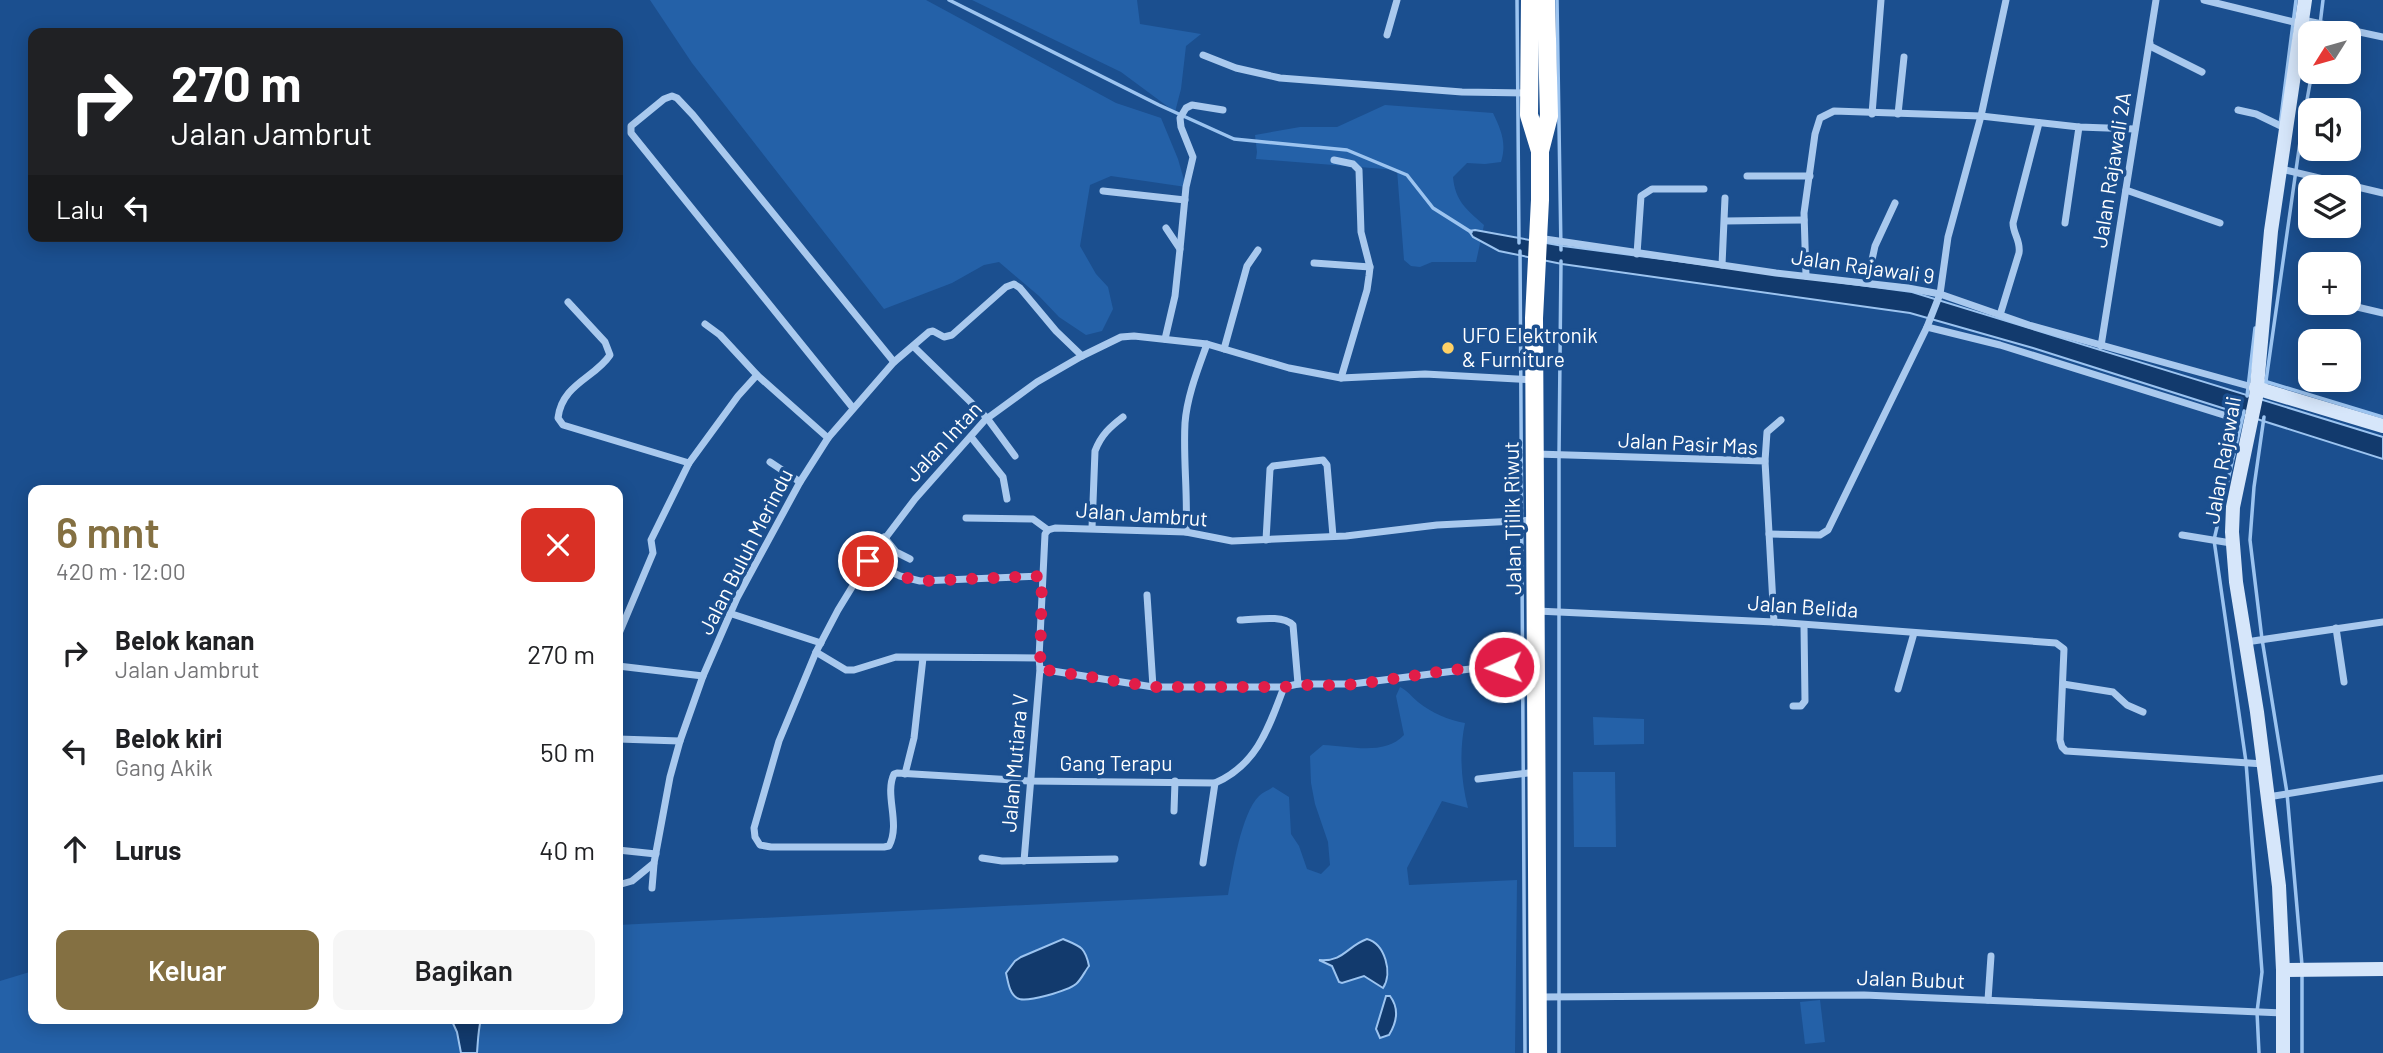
<!DOCTYPE html>
<html lang="id">
<meta charset="utf-8">
<style>
body{margin:0;font-family:Barlow,sans-serif;background:#f6f6f6;color:#202124;height:100vh;display:flex;flex-direction:column;font-size:26px;white-space:nowrap}
*{box-sizing:border-box;margin:0}
p{font-size:23px;color:#757577}
.icon{flex:none;width:38px;height:38px;fill:none;stroke:currentColor;stroke-width:2;stroke-linecap:round;stroke-linejoin:round}
.map{position:relative;flex:1;overflow:hidden}
.side{position:absolute;left:28px;top:485px;width:595px;height:539px;display:flex;flex-direction:column;background:#fff;border-radius:14px;box-shadow:0 4px 18px #0003}
.side>*{flex:none}
.top-card{position:absolute;left:28px;top:28px;width:595px;height:214px;border-radius:14px;box-shadow:0 4px 18px #0003;background:#202124;color:#fff;overflow:hidden}
.needle{width:46px;rotate:233deg}
.fabs{position:absolute;left:2298px;top:21px;display:grid;gap:14px}
.fabs a{display:grid;place-items:center;width:63px;height:63px;border-radius:14px;background:#fff;box-shadow:0 4px 18px #0003;font-size:35px}
.pin{position:absolute;display:grid;place-items:center;width:60px;height:60px;color:#fff;margin:-30px;border:4px solid #fff;border-radius:50%;box-shadow:0 2px 7px #0007}
.me{position:absolute;width:77px;margin:-38px;rotate:268deg;stroke-linejoin:round;filter:drop-shadow(0 0 5px #0008)}
.turn{display:flex;align-items:center;gap:24px;height:147px;padding:0 28px;font-size:32px}
.turn .icon{width:91px;height:91px;stroke-width:2.5}
.turn b{display:block;font-size:49px;line-height:60px}
.then{display:flex;align-items:center;height:66px;padding:0 28px;background:#0003;gap:14px;font-size:26px}
.round{display:grid;place-items:center;flex:none;width:74px;height:74px;border-radius:14px;background:#f6f6f6}
.summary{display:flex;align-items:center;justify-content:space-between;height:119px;padding:0 28px}
h1{font-size:42px;font-weight:600;line-height:52px;color:#847042}
.button{display:flex;gap:14px;margin-top:auto;padding:14px 28px}
.button a{flex:1;height:80px;border-radius:14px;background:#847042;color:#fff;font-size:28px;font-weight:600;line-height:80px;text-align:center}
.button a+a{background:#f6f6f6;color:#202124}
ul{padding:0;list-style:none}
li{display:flex;align-items:center;gap:21px;height:98px;padding:0 28px}
li div{flex:1}
li b{display:block;font-size:26px}
li em{font-style:normal}
.map>svg:first-child{display:block}
.green{fill:#2461a8}
.water{fill:#123a6d;stroke:#9cc4f0;stroke-width:2}
.lines{fill:none;stroke-linecap:round;stroke-linejoin:round}
.stream{stroke:#9cc4f0;stroke-width:3.5}
.street{stroke:#a9c9ee;stroke-width:7}
.secondary{stroke:#d6e6fa;stroke-width:14}
.highway{stroke:#fff;stroke-width:18}
.route{stroke:#e11d48;stroke-width:12;stroke-dasharray:0 21.6}
.poi-dot{fill:#ffd166;stroke:#1b4f8f;stroke-width:2.5}
.labels{text-anchor:middle;stroke-width:7;stroke-linejoin:round;paint-order:stroke}
.street-label{font-size:21px;fill:#fff;stroke:#1b4f8f}
.poi-label{font-size:21px;fill:#fff;stroke:#1b4f8f;text-anchor:start}
</style>
<div class="map">
<svg width="2383" height="1053" viewBox="0 0 2383 1053">
<rect width="100%" height="100%" fill="#1b4f8f"/>
<g class="green">
<path d="M650,0h276l190,103 45,15 17,41 8,28 -75,-11 -21,9 -10,61 16,28 12,13 5,22 -11,22 -16,4 -27,-18 -20,-21 -40,-34 -15,3 -32,18 -68,26 -192,-246z"/>
<path d="M972,0h165l3,24 61,10 -15,12 -5,43 -6,23 -54,-40z"/>
<path d="M1385,105l108,8c8,17 14,30 8,49l-16,2 -18,-1 -14,14c2,24 14,33 31,48l-8,37h-44l-12,5 -9,-1 -7,-6 -7,-90 -141,-11 1,-7 -2,-17 45,-8h37z"/>
<path d="M1400,687c8,4 11,9 18,15 14,11 30,18 47,21 -6,28 -4,58 3,85l-26,-7 -35,67 2,17 108,-5 -2,173h-1515v-72l33,-10v47h585v-93l610,-30c5,-26 13,-81 31,-99 4,-4 10,-6 14,-9l16,10 2,37 8,12 8,23 14,5 9,-9 -2,-23 -13,-38 -4,-21 -1,-27 13,-11c26,1 62,11 81,-10l-8,-39z"/>
<path d="M1593,717l51,2v25l-50,1z"/>
<path d="M1573,772h42l1,75h-42z"/>
<path d="M1820,1000l5,42 -20,2 -5,-42z"/>
</g>
<g class="water">
<path d="M1475,230l88,16 349,46 471,145v22l-350,-111 -123,-35 -348,-49 -63,-13 -26,-14 -4,-6z"/>
<path d="M1063,939c16,7 22,7 26,27 -4,5 -8,14 -13,18 -7,6 -51,20 -59,14 -8,-5 -9,-17 -11,-25l9,-12 6,-4z"/>
<path d="M1367,939c18,5 26,34 16,49l-19,-12 -22,7 -3,-1 -7,-16 -13,-6c25,2 28,-14 48,-21z"/>
<path d="M1386,996h4c9,12 7,26 -1,39l-9,3 -4,-9z"/>
<path d="M451,1019h30c-3,12 -3,22 -4,34h-16l-4,-21z"/>
</g>
<g class="lines">
<g class="stream">
<path d="M949,0l210,105 75,34 113,11 60,25 26,33 38,24"/>
<path d="M1517,0l2,243"/>
<path d="M1557,0l4,250"/>
<path d="M2319,33l4,-33"/>
<path d="M2280,125l16,-125"/>
<path d="M1520,251l5,802"/>
<path d="M2264,381l119,36"/>
<path d="M2265,388l37,-260 10,-56"/>
<path d="M2247,396l8,-68"/>
<path d="M2244,411l-30,129 32,222 16,210 -5,40 2,41"/>
<path d="M2264,417l-10,70 -4,53 12,99 25,154 15,172"/>
<path d="M1559,1053v-598l2,-194"/>
<path d="M2302,1053v-81"/>
</g>
<g class="street">
<path d="M2204,0l98,24"/>
<path d="M2303,20l80,17"/>
<path d="M1387,35l10,-35"/>
<path d="M2150,43v3l52,26"/>
<path d="M1203,55l33,13 44,10 182,14 67,1"/>
<path d="M2238,110l18,4 29,14"/>
<path d="M1872,114l9,-114"/>
<path d="M1898,114l6,-57"/>
<path d="M1334,160l19,4 6,6 2,62 9,35 -1,9 -2,14 -26,88"/>
<path d="M2281,169l102,24"/>
<path d="M1747,176h63"/>
<path d="M2126,190l94,33"/>
<path d="M1103,191l82,9"/>
<path d="M1725,221l79,-1"/>
<path d="M2065,223l14,-96"/>
<path d="M1538,238l238,35 132,15 32,6 89,31 227,63"/>
<path d="M1180,249l6,-62 7,-30 -12,-30 -1,-9 6,-10 6,-3 31,5"/>
<path d="M1637,254l4,-58 11,-7h52"/>
<path d="M1314,263l56,4"/>
<path d="M1722,265l3,-67"/>
<path d="M1806,276l-2,-63 11,-79 5,-16 14,-7 147,5 98,11 56,2"/>
<path d="M1867,283l8,-37 20,-43"/>
<path d="M568,302l37,40 5,13c-15,23 -48,29 -52,63l5,7 126,38"/>
<path d="M2340,303l43,10"/>
<path d="M2000,315l19,-62c2,-12 -6,-19 -6,-30l26,-100"/>
<path d="M705,324l15,11 37,40"/>
<path d="M1927,327l73,18 230,72"/>
<path d="M1165,339l10,-43 5,-47 -14,-21"/>
<path d="M2101,346l55,-346"/>
<path d="M914,347l73,71 28,38"/>
<path d="M1224,349l23,-83 11,-16"/>
<path d="M853,408l-222,-275v-7l33,-27 8,-3 5,2 16,17 201,247"/>
<path d="M971,437l32,40 4,22"/>
<path d="M1536,454l229,7 9,161"/>
<path d="M1765,461l2,-29 14,-12"/>
<path d="M770,462l30,20"/>
<path d="M966,518l67,1 15,11"/>
<path d="M1536,520l-99,5 -91,11 -114,5 -46,-9 -131,-4 -7,2 -3,4 -6,124 1,11 113,18h131l14,-3h54l134,-17 50,1"/>
<path d="M1092,528l3,-77c6,-16 15,-24 28,-34"/>
<path d="M1186,532c2,-37 -3,-73 -1,-109 2,-27 13,-54 22,-79"/>
<path d="M1769,534l51,1 8,-5 99,-203 13,-33 8,-57 33,-121 25,-116"/>
<path d="M2182,535l49,8"/>
<path d="M884,537l12,15 14,7"/>
<path d="M1266,540l4,-71 3,-3 50,-6 4,5 6,71"/>
<path d="M868,561l32,15 20,5 122,-5"/>
<path d="M1147,595l6,92"/>
<path d="M1537,611l237,11 282,21 8,6 -4,91 2,7 4,4 198,13"/>
<path d="M732,614l89,29"/>
<path d="M1240,620c15,0 41,-6 53,5l5,59"/>
<path d="M2336,628l8,54"/>
<path d="M618,636l35,-83 -2,-13 38,-77 49,-67 19,-21 71,63"/>
<path d="M2246,642l137,-20"/>
<path d="M816,652l30,18h8l42,-13 143,1"/>
<path d="M618,666l85,10"/>
<path d="M2063,684l50,8 14,13 16,7"/>
<path d="M1284,687c-15,40 -27,78 -69,96l-186,-2 -132,-8 -3,1c-10,21 7,49 -5,72l-5,1h-113l-11,-2 -5,-8 -1,-9 25,-87 37,-89 22,-42 30,-49 47,-62 70,-79 52,-38 45,-26 39,-19 13,-1 73,8 82,24 52,10 84,-4 108,6"/>
<path d="M1898,689l16,-56"/>
<path d="M1793,706h8l4,-5 -1,-75"/>
<path d="M618,739l62,2"/>
<path d="M905,774l9,-36 9,-80"/>
<path d="M1478,779l58,-7"/>
<path d="M2268,797l115,-19"/>
<path d="M1174,811l1,-30"/>
<path d="M618,850l38,4"/>
<path d="M982,858l20,3 113,-2"/>
<path d="M1024,861l16,-192"/>
<path d="M1203,863l12,-80"/>
<path d="M618,885l14,-4 22,-18 16,-86 10,-36 23,-65 34,-78 63,-116 28,-44 66,-76 35,-30 4,-1 11,6 8,-2 54,-48 8,-3 6,4 36,43 26,25"/>
<path d="M652,888l2,-24"/>
<path d="M1538,997l326,-2 419,18"/>
<path d="M1988,1000l3,-44"/>
</g>
<g class="secondary">
<path d="M2256,388l127,38"/>
<path d="M2283,970l100,-1"/>
<path d="M2283,1053v-83l-4,-84 -22,-174 -21,-130 -4,-50 1,-25 23,-110 15,-166 34,-231"/>
</g>
<g class="highway">
<path d="M1530,0l-1,115 11,36"/>
<path d="M1538,1053l-4,-735 6,-118v-49l9,-35 -3,-116"/>
</g>
</g>
<g class="lines">
<path class="route" d="M868,561l32,15 20,5 122,-5 -2,93 113,18h131c23,-4 46,0 70,-3 50,-5 100,-18 150,-17"/>
</g>
<circle class="poi-dot" cx="1448" cy="348" r="7"/>
<g class="labels">
<g class="street-label">
<text transform="translate(2112 170) rotate(-81)" y="7">Jalan Rajawali 2A</text>
<text transform="translate(1863 267) rotate(8)" y="7">Jalan Rajawali 9</text>
<text transform="translate(944 442) rotate(-47)" y="7">Jalan Intan</text>
<text transform="translate(1688 444) rotate(3)" y="7">Jalan Pasir Mas</text>
<text transform="translate(2223 460) rotate(-80)" y="7">Jalan Rajawali</text>
<text transform="translate(1142 515) rotate(4)" y="7">Jalan Jambrut</text>
<text transform="translate(1513 518) rotate(-91)" y="7">Jalan Tjilik Riwut</text>
<text transform="translate(746 552) rotate(-63)" y="7">Jalan Buluh Merindu</text>
<text transform="translate(1803 607) rotate(4)" y="7">Jalan Belida</text>
<text transform="translate(1015 763) rotate(-85)" y="7">Jalan Mutiara V</text>
<text x="1116" y="771">Gang Terapu</text>
<text transform="translate(1911 980) rotate(2)" y="7">Jalan Bubut</text>
</g>
<g class="poi-label">
<text x="1462" y="343">UFO Elektronik<tspan x="1462" dy="24">&amp; Furniture</tspan></text>
</g>
</g>
</svg>
<div class="fabs">
<a><svg class="needle" viewBox="-14 -14 28 28"><path d="M0-13l5 13h-10z" fill="#e53935"/><path d="M0 13l5-13h-10z" fill="#757577"/></svg></a>
<a><svg class="icon" aria-label="sound" viewBox="0 0 24 24"><path d="M4 9h4l5-4v14l-5-4H4zM17 9q2 3 0 6"/></svg></a>
<a><svg class="icon" aria-label="layers" viewBox="0 0 24 24"><path d="M12 4l9 5-9 5-9-5zM3 14l9 5 9-5"/></svg></a>
<a>+</a>
<a>−</a>
</div>
<div class="pin" style="left:868px;top:561px;background:#d93025"><svg class="icon" aria-label="arrive" viewBox="0 0 24 24"><path d="M6 21V4h12l-3 4 3 4H6"/></svg></div>
<svg class="me" style="left:1504px;top:667px" viewBox="-20 -20 40 40"><circle r="17" fill="#e11d48" stroke="#fff" stroke-width="3"/><path d="M0-11L8 9 0 5-8 9z" fill="#fff"/></svg>
<div class="top-card">
<div class="turn"><svg class="icon" aria-label="right" viewBox="0 0 24 24"><path d="M7 20v-9h11M14 6l5 5-5 5"/></svg><div><b>270 m</b>Jalan Jambrut</div></div>
<div class="then">Lalu<svg class="icon" aria-label="left" viewBox="0 0 24 24"><path d="M17 20v-9H6M10 6l-5 5 5 5"/></svg></div>
</div>
<section class="side">
<div class="summary"><div><h1>6 mnt</h1><p>420 m · 12:00</p></div><a class="round" style="background:#d93025;color:#fff"><svg class="icon" aria-label="close" viewBox="0 0 24 24"><path d="M6 6l12 12M18 6L6 18"/></svg></a></div>
<ul>
<li><svg class="icon" aria-label="right" viewBox="0 0 24 24"><path d="M7 20v-9h11M14 6l5 5-5 5"/></svg><div><b>Belok kanan</b><p>Jalan Jambrut</p></div><em>270 m</em></li>
<li><svg class="icon" aria-label="left" viewBox="0 0 24 24"><path d="M17 20v-9H6M10 6l-5 5 5 5"/></svg><div><b>Belok kiri</b><p>Gang Akik</p></div><em>50 m</em></li>
<li><svg class="icon" aria-label="ahead" viewBox="0 0 24 24"><path d="M12 20V5M6 11l6-6 6 6"/></svg><div><b>Lurus</b></div><em>40 m</em></li>
</ul>
<div class="button"><a>Keluar</a><a>Bagikan</a></div>
</section>
</div>
